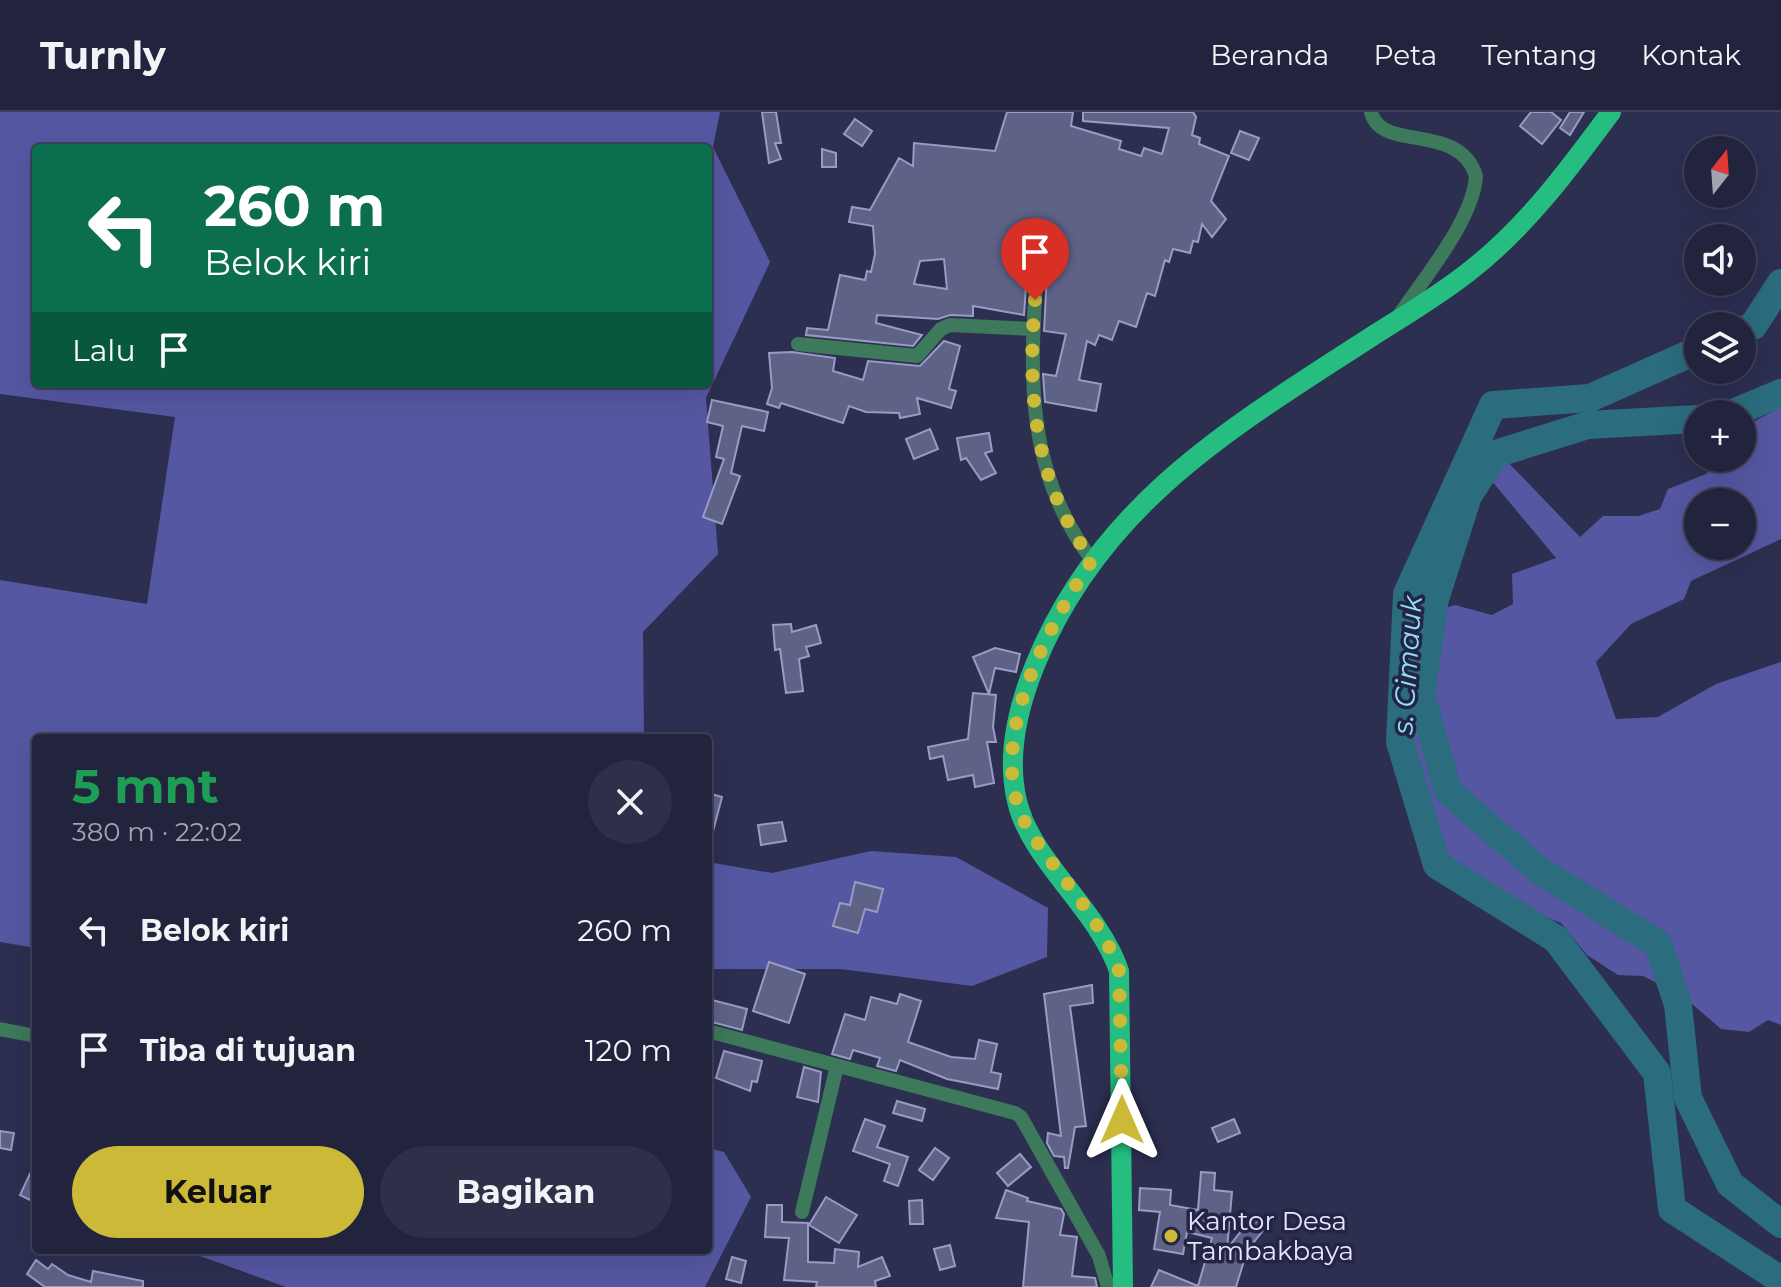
<!DOCTYPE html>
<html lang="id">
<meta charset="utf-8">
<style>
body{margin:0;font-family:Montserrat,sans-serif;background:#2e2f48;color:#f1f3f6;height:100vh;display:flex;flex-direction:column;font-size:30px;white-space:nowrap}
*{box-sizing:border-box;margin:0}
p{font-size:26px;color:#a2a4b0}
.icon{flex:none;width:44px;height:44px;fill:none;stroke:currentColor;stroke-width:2;stroke-linecap:round;stroke-linejoin:round}
.map{position:relative;flex:1;overflow:hidden}
.sheet{position:absolute;left:32px;top:622px;width:680px;height:520px;display:flex;flex-direction:column;background:#22233d;border-radius:8px;box-shadow:0 8px 32px #0002,0 0 0 2px #3f4057}
.sheet>*{flex:none}
.banner{position:absolute;left:32px;top:32px;width:680px;height:244px;border-radius:8px;box-shadow:0 8px 32px #0002,0 0 0 2px #3f4057;background:#0b6e4f;color:#fff;overflow:hidden}
.needle{width:52px;rotate:17deg}
.controls{position:absolute;left:1684px;top:24px;display:grid;gap:16px}
.controls a{display:grid;place-items:center;width:72px;height:72px;border-radius:50%;background:#22233d;box-shadow:0 8px 32px #0002,0 0 0 2px #3f4057;font-size:40px}
.pin{position:absolute;display:grid;place-items:center;width:68px;height:68px;color:#fff;margin:-82px -34px;border-radius:50% 50% 50% 0;rotate:-45deg;box-shadow:0 0 8px #0007}
.pin .icon{rotate:45deg}
.me{position:absolute;width:88px;margin:-44px;rotate:0deg;stroke-linejoin:round;filter:drop-shadow(0 0 6px #0008)}
.turn{display:flex;align-items:center;gap:28px;height:168px;padding:0 40px;font-size:36px}
.turn .icon{width:104px;height:104px;stroke-width:2.5}
.turn b{display:block;font-size:56px;line-height:68px}
.then{display:flex;align-items:center;height:76px;padding:0 40px;background:#0003;gap:16px;font-size:30px}
.round{display:grid;place-items:center;flex:none;width:84px;height:84px;border-radius:42px;background:#2e2f48}
.head{display:flex;align-items:center;justify-content:space-between;height:136px;padding:0 40px}
h1{font-size:48px;font-weight:700;line-height:60px;color:#1e9e55}
.action{display:flex;gap:16px;margin-top:auto;padding:16px 40px}
.action a{flex:1;height:92px;border-radius:48px;background:#cdb938;color:#111;font-size:32px;font-weight:700;line-height:92px;text-align:center}
.action a+a{background:#2e2f48;color:#f1f3f6}
ul{padding:0;list-style:none}
li{display:flex;align-items:center;gap:24px;height:120px;padding:0 40px}
li div{flex:1}
li b{display:block;font-size:30px}
li em{font-style:normal}
header{display:flex;align-items:center;gap:48px;box-sizing:border-box;height:112px;padding:0 40px;background:#22233d;border-bottom:2px solid #3f4057}
header strong{font-size:38px}
nav{display:flex;gap:44px;margin-inline-start:auto;font-size:28px}
.map>svg:first-child{display:block}
.forest{fill:#5557a2;fill-rule:evenodd}
.lines{fill:none;stroke-linecap:round;stroke-linejoin:round}
.river{stroke:#2c6c7f;stroke-width:28}
.building{fill:#5e6287;stroke:#989cc4;stroke-width:2;fill-rule:evenodd}
.minor{stroke:#3d795b;stroke-width:14}
.primary{stroke:#25be80;stroke-width:20}
.route{stroke:#cdb938;stroke-width:14;stroke-dasharray:0 25.2}
.poi-dot{fill:#cdb938;stroke:#242545;stroke-width:3}
.labels{text-anchor:middle;stroke-width:7;stroke-linejoin:round;paint-order:stroke}
.poi-label{font-size:26px;fill:#e5e7fd;stroke:#242545;text-anchor:start}
.water-label{font-size:28px;font-style:italic;fill:#8ee2fc;stroke:#242545}
</style>
<header>
<strong>Turnly</strong>
<nav><a>Beranda</a><a>Peta</a><a>Tentang</a><a>Kontak</a></nav>
</header>
<div class="map">
<svg width="1781" height="1175" viewBox="0 0 1781 1175">
<rect width="100%" height="100%" fill="#2d2f51"/>
<g class="forest">
<path d="M0,0h720l-7,35 57,115 -64,136 12,156 -75,78 1,106h-608v210l-36,-6v-362l147,24 28,-187 -175,-23zM36,36h672v236h-672z"/>
<path d="M1781,295v132l-90,42 -7,18 -53,25 -35,38 20,57 42,-2 58,-33 65,-22v363l-13,-5 -19,12 -28,-3 -37,-32 -41,-21 -25,-1 -31,-20 -26,-32 -53,-21 -65,-51 -32,-105 11,-130 33,-11 37,10 21,-11 -1,-30 44,-16 -65,-78 13,-22 76,79 23,-21h35l22,-7 8,-20 38,-15 18,-16h18v-30zM1698,390h44v44h-44z"/>
<path d="M871,739l85,6 92,51 -1,49 -75,29 -131,-17h-133v-107l64,11z"/>
<path d="M708,1036l16,4 27,45 -46,90h-419l-86,-31 -5,-6h513z"/>
</g>
<g class="lines">
<g class="river">
<path d="M1742,219l11,-5 28,-43"/>
<path d="M1698,238l-108,48 -97,7 -86,189 -7,148 37,123 119,74 101,134 15,136 109,71"/>
<path d="M1731,302l50,-21"/>
<path d="M1698,307l-110,6 -93,29 -27,42 -33,103 -14,96 27,96 91,79 119,74 20,61 10,93 42,86 51,40"/>
</g>
</g>
<g class="building">
<path d="M762,0h14l5,31h-6l6,16 -12,4z"/>
<path d="M1007,0h66l-2,14 50,15 -2,8 22,7 3,-8 18,6 7,-26 -86,-7v-9h110l3,5 -4,18 8,3 -1,6 30,12 -18,45 15,18 -14,18 -10,-13 -4,18 -5,-1 -3,12 -17,-4 -4,13 -4,-2 -10,36 -8,-3 -11,34 -17,-6 -7,19 -13,-5 -4,10 -8,-4 -8,39 22,4 -5,27 -51,-9 -2,-28 13,2 10,-42 -22,-3 3,-58 -9,-11 -6,1 -5,8 -3,44 -51,-9v10l-23,-1 -12,4 -61,-4 -1,8 46,12 -9,11 -107,-11 1,-7 21,2 12,-55 25,5 2,-9 4,1 4,-18 -2,-28 -24,-4 3,-15 18,3 29,-52 14,8 1,-23 81,8zM944,147l3,30 -33,-5 6,-23z"/>
<path d="M1531,0h20l10,8 -19,24 -22,-18z"/>
<path d="M1570,0h14l-14,23 -10,-7z"/>
<path d="M855,7l17,12 -10,15 -18,-12z"/>
<path d="M1240,19l19,7 -10,22 -18,-7z"/>
<path d="M822,37l14,4v14h-14z"/>
<path d="M944,229l16,5 -11,43 7,2 -5,17 -34,-10 3,16 -20,4 -1,-5 -33,-1 -17,-6 -6,17 -62,-20 -2,5 -12,-4 5,-16 -3,-35 23,-1 43,6 -2,13 30,9 5,-19 52,5z"/>
<path d="M712,288l56,12 -4,19 -22,-5 -11,47 9,3 -18,48 -19,-7 21,-58 -8,-2 7,-31 -16,-4z"/>
<path d="M930,317l8,20 -24,10 -8,-20z"/>
<path d="M989,321l3,18 -7,2 11,20 -15,7 -15,-22 -5,2 -4,-22z"/>
<path d="M791,512l1,8 24,-7 5,18 -15,4 3,9 -10,3 4,32 -17,2 -6,-44 -5,1 -2,-25z"/>
<path d="M995,536l25,6 -4,18 -21,-4 -6,26 -16,-37z"/>
<path d="M973,581l23,2 -3,32 3,15h-9l7,41 -19,4 -2,-12 -25,5 -5,-24 -13,3 -2,-12 40,-8z"/>
<path d="M708,681l14,4 -10,38 -4,-1z"/>
<path d="M782,710l4,19 -25,4 -3,-20z"/>
<path d="M855,770l28,7 -6,23 -12,-3 -7,24 -25,-7 7,-23 10,2z"/>
<path d="M769,850l36,12 -16,49 -36,-12z"/>
<path d="M1092,873l1,18 -23,3 16,120 -11,1 -7,41h-3l-1,-11 -10,-1 -7,-13 1,-10 13,3 -17,-142z"/>
<path d="M900,882l21,7 -13,41 43,15 24,2 4,-19 18,4 -6,28 10,2 -3,15 -51,-10 -47,-19 -4,11 -19,-5 3,-8 -27,-8 -3,9 -18,-5 13,-40 20,6 6,-23 26,7z"/>
<path d="M708,887l39,10 -5,21 -34,-9z"/>
<path d="M724,939l38,10 -5,21 -5,-1 -2,10 -34,-13z"/>
<path d="M804,955l17,5 -3,30 -21,-5z"/>
<path d="M897,989l28,8 -3,12 -29,-8z"/>
<path d="M865,1007l20,7 -8,21 31,10 -10,29 -14,-5 6,-17 -37,-13z"/>
<path d="M1234,1007l6,14 -22,9 -6,-14z"/>
<path d="M0,1019l14,2 -3,17 -11,-2z"/>
<path d="M935,1036l14,10 -16,22 -14,-10z"/>
<path d="M1020,1042l11,13 -23,19 -11,-13z"/>
<path d="M36,1049v42l-16,-8z"/>
<path d="M1201,1060l14,1 -1,17 18,2 -5,57 25,-32 13,11 -18,23 -11,36h-85l8,-17 39,16 14,-48 -25,-6 -4,22 -29,-5 6,-37 -21,-2 1,-22 31,2 -1,15 28,5z"/>
<path d="M1006,1078l22,8 -1,3 34,8 3,5 -4,21 17,2 -5,39 23,2 2,9h-74l6,-65 -33,-4z"/>
<path d="M826,1085l31,18 -18,28 -30,-18z"/>
<path d="M922,1088l1,24h-13l-1,-23z"/>
<path d="M767,1093h15v17l26,1v39l26,1 1,-14 24,3 -1,15 24,-10 8,19 -15,5 1,6h-60l1,-5 -33,-2 5,-42 -24,-1z"/>
<path d="M950,1133l5,21 -15,4 -6,-21z"/>
<path d="M732,1145l14,4 -5,22 -15,-4z"/>
<path d="M36,1148l12,9 4,-5 16,11 23,7 2,-11 50,10v6h-98l-18,-13z"/>
</g>
<g class="lines">
<g class="minor">
<path d="M1371,0c10,41 88,9 105,64 -3,45 -53,103 -78,141"/>
<path d="M1037,160c-8,105 -11,201 55,288"/>
<path d="M798,232l119,12 24,-27 9,-4 82,4"/>
<path d="M0,917l36,7"/>
<path d="M708,919l307,82 6,4 78,139 9,31"/>
<path d="M802,1100l35,-146"/>
</g>
<path class="primary" d="M1123,1175l-4,-316c-20,-61 -89,-111 -102,-170 -11,-46 1,-94 18,-136 65,-161 197,-238 336,-328 33,-21 69,-42 100,-67 56,-44 98,-101 140,-158"/>
</g>
<g class="lines">
<path class="route" d="M1035,188c-8,94 -1,183 57,260 -45,69 -114,192 -61,273 29,44 71,87 88,138l3,149"/>
</g>
<circle class="poi-dot" cx="1171" cy="1124" r="8"/>
<g class="labels">
<g class="poi-label">
<text x="1187" y="1118">Kantor Desa<tspan x="1187" dy="30">Tambakbaya</tspan></text>
</g>
<g class="water-label">
<text transform="translate(1407 553) rotate(-86)" y="10">s. Cimauk</text>
</g>
</g>
</svg>
<div class="controls">
<a><svg class="needle" viewBox="-14 -14 28 28"><path d="M0-13l5 13h-10z" fill="#e53935"/><path d="M0 13l5-13h-10z" fill="#a2a4b0"/></svg></a>
<a><svg class="icon" aria-label="sound" viewBox="0 0 24 24"><path d="M4 9h4l5-4v14l-5-4H4zM17 9q2 3 0 6"/></svg></a>
<a><svg class="icon" aria-label="layers" viewBox="0 0 24 24"><path d="M12 4l9 5-9 5-9-5zM3 14l9 5 9-5"/></svg></a>
<a>+</a>
<a>−</a>
</div>
<div class="pin" style="left:1035px;top:188px;background:#d93025"><svg class="icon" aria-label="arrive" viewBox="0 0 24 24"><path d="M6 21V4h12l-3 4 3 4H6"/></svg></div>
<svg class="me" style="left:1122px;top:1008px" viewBox="-20 -20 40 40"><path d="M0-17L14 15 0 8-14 15z" fill="#cdb938" stroke="#fff" stroke-width="4"/></svg>
<div class="banner">
<div class="turn"><svg class="icon" aria-label="left" viewBox="0 0 24 24"><path d="M17 20v-9H6M10 6l-5 5 5 5"/></svg><div><b>260 m</b>Belok kiri</div></div>
<div class="then">Lalu<svg class="icon" aria-label="arrive" viewBox="0 0 24 24"><path d="M6 21V4h12l-3 4 3 4H6"/></svg></div>
</div>
<section class="sheet">
<div class="head"><div><h1>5 mnt</h1><p>380 m · 22:02</p></div><a class="round"><svg class="icon" aria-label="close" viewBox="0 0 24 24"><path d="M6 6l12 12M18 6L6 18"/></svg></a></div>
<ul>
<li><svg class="icon" aria-label="left" viewBox="0 0 24 24"><path d="M17 20v-9H6M10 6l-5 5 5 5"/></svg><div><b>Belok kiri</b></div><em>260 m</em></li>
<li><svg class="icon" aria-label="arrive" viewBox="0 0 24 24"><path d="M6 21V4h12l-3 4 3 4H6"/></svg><div><b>Tiba di tujuan</b></div><em>120 m</em></li>
</ul>
<div class="action"><a>Keluar</a><a>Bagikan</a></div>
</section>
</div>
